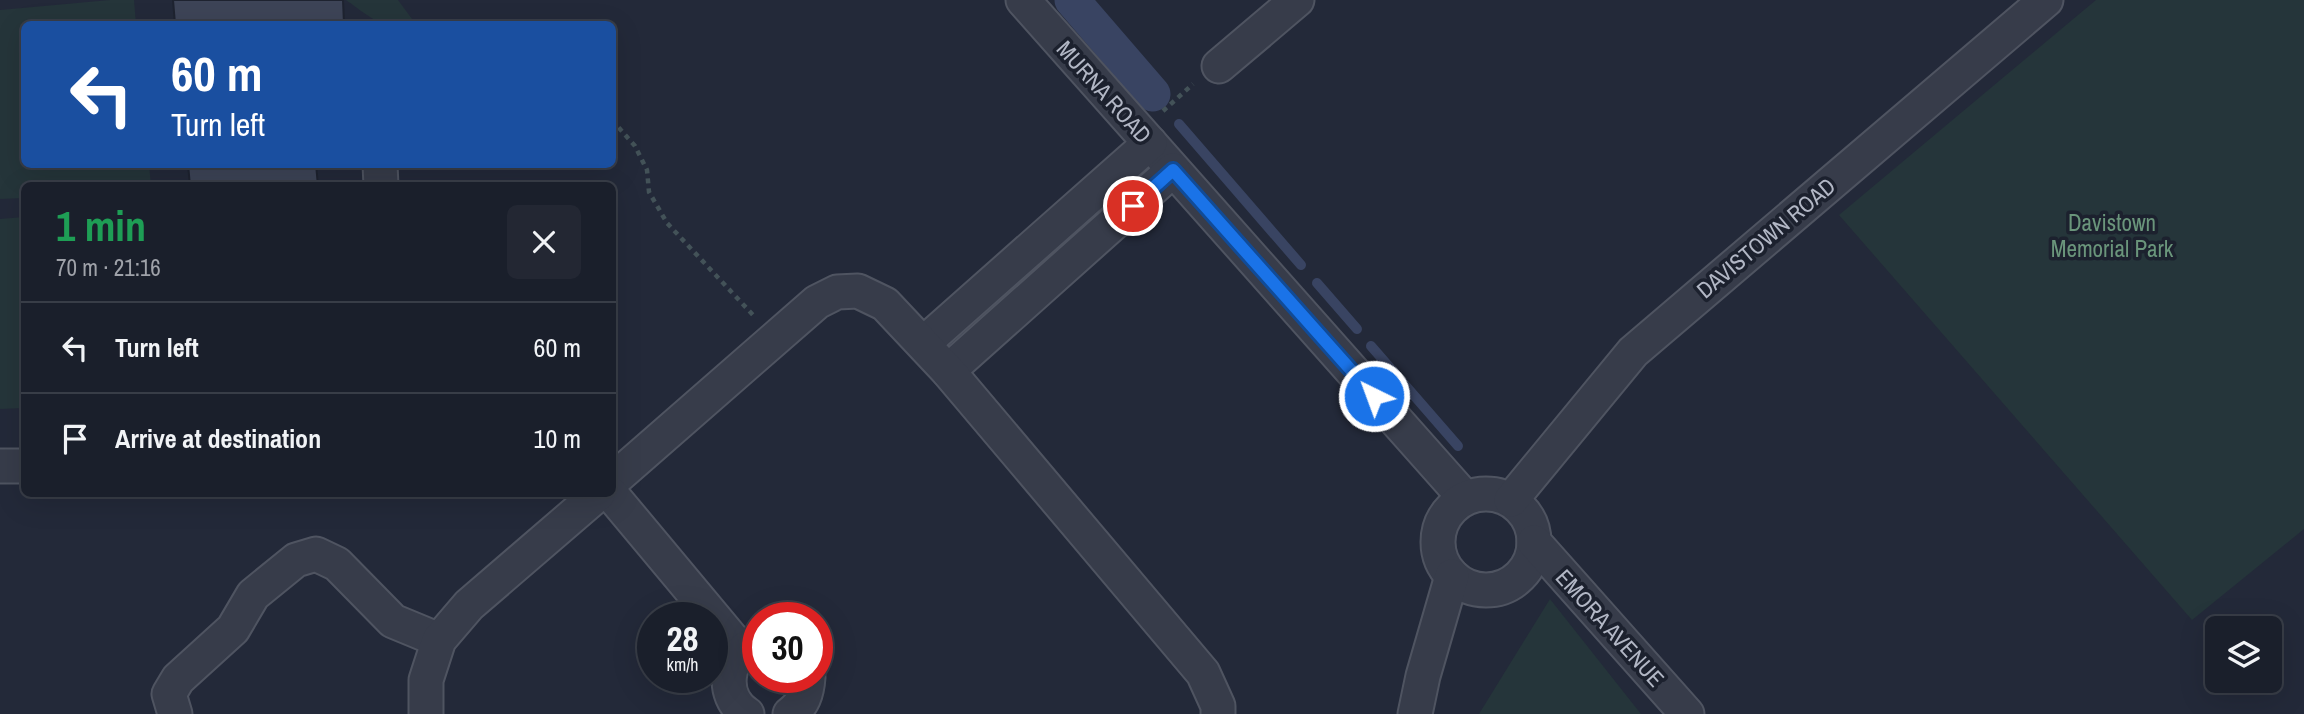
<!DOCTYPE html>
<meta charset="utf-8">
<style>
body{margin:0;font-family:"Archivo Narrow",sans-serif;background:#232733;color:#f1f3f6;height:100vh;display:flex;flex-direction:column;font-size:26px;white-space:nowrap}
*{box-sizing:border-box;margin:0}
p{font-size:23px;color:#9fa2a9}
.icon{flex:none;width:38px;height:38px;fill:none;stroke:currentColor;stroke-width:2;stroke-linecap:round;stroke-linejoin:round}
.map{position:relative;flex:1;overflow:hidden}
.drawer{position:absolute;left:21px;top:182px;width:595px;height:315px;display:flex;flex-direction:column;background:#1a1f2b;border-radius:10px;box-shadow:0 7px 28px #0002,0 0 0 2px #383d47}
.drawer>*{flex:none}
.top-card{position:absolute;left:21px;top:21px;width:595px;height:147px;border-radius:10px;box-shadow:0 7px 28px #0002,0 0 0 2px #383d47;background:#1a4fa0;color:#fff;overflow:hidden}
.fabs{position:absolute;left:2205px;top:616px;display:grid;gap:14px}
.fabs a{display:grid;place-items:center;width:77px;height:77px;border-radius:10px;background:#1a1f2b;box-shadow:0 7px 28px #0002,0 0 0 2px #383d47;font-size:35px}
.speed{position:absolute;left:637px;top:602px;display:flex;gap:14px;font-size:35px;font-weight:700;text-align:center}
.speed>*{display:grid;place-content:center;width:91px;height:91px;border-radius:50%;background:#1a1f2b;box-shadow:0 7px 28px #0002,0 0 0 2px #383d47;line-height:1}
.speed small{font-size:18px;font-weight:400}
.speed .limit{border:10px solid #d22;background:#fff;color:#111}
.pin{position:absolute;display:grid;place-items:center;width:60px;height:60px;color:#fff;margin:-30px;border:4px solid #fff;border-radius:50%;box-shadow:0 2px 7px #0007}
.me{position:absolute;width:77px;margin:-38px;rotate:318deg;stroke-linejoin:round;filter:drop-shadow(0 0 5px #0008)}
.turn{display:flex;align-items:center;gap:24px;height:147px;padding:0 35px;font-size:32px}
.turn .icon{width:91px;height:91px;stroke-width:2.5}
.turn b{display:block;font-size:49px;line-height:60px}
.round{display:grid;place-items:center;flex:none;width:74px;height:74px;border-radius:10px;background:#232733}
.overview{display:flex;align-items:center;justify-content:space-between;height:119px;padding:0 35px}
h1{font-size:42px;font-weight:800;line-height:52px;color:#1e9e55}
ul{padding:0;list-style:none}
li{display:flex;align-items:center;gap:21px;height:91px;padding:0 35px;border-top:2px solid #383d47}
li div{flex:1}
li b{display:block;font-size:26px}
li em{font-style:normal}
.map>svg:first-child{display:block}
.green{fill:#25353a}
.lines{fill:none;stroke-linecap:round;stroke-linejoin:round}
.stream{stroke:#394462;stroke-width:10}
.canal{stroke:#394462;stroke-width:35}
.building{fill:#3d4457;stroke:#1e2330;stroke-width:2}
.minor-casing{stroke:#4f5461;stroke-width:37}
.path{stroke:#435258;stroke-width:4.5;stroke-dasharray:5 5;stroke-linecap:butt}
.minor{stroke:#373c4a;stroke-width:33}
.route-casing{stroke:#114b97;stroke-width:18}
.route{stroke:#1a73e8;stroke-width:12}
.labels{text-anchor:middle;stroke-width:7;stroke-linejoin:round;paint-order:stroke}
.street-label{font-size:23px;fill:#b2b7c5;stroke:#1c212e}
.park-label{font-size:23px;fill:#6a957b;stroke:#1c212e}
</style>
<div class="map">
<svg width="2304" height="714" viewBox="0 0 2304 714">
<rect width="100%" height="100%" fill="#232939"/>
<g class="green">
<path d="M110,0h24l2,24h-112v140l125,1 2,20 -127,1v12l-24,1v-189z"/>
<path d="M346,0h52l14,19c-23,18 -47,-6 -66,-19z"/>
<path d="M2096,0h208v529l-112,91 -353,-405z"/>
<path d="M24,217v191l-24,1v-190z"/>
<path d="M1550,599l91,115h-162z"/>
</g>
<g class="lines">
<g class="stream">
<path d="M1179,124l122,141"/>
<path d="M1317,283l40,46"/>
<path d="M1371,346l87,100"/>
</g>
<path class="canal" d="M1072,0l81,94"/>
</g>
<g class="building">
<path d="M173,0h170l1,24h-169z"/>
<path d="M188,164h128l2,22h-128z"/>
</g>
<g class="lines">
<defs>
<g id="minor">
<path d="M1023,0l442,498"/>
<path d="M1219,66l78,-66"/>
<path d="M380,164l1,22"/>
<path d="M924,343l226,-200"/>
<path d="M948,371l225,-201"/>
<path d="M0,466h24"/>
<path d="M612,481l205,-179 20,-10 21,-1 27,13 63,67 255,302 15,33v8"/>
<path d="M611,494l131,157"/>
<circle cx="1486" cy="542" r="48"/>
<path d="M1511,500l122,-148 413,-352"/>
<path d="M1534,542l153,172"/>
<path d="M175,714l-6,-20 9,-15 55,-50 20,-34 43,-35 20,-6 21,10 56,57 46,19"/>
<path d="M426,714v-34l13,-40 30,-35 129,-111"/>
<path d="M747,714c-28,-18 -22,-62 11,-71"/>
<path d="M790,714c13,-9 17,-21 18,-37"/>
<path d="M1415,714l8,-38 29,-100"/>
</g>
</defs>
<use href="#minor" class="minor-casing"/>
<g class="path">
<path d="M1163,111l30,-27"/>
<path d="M612,120l23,26 12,24 2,22 18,31 86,92"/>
</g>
<use href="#minor" class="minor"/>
</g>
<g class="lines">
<defs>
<path id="route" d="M1133,206l40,-36 201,226"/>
</defs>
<use href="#route" class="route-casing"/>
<use href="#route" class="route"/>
</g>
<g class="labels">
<g class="street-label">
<text transform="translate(1104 92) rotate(48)" y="8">MURNA ROAD</text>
<text transform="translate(1766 238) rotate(-40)" y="8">DAVISTOWN ROAD</text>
<text transform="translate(1610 628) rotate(48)" y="8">EMORA AVENUE</text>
</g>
<g class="park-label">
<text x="2112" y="231">Davistown<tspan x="2112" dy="26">Memorial Park</tspan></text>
</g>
</g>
</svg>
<div class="fabs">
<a><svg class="icon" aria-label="layers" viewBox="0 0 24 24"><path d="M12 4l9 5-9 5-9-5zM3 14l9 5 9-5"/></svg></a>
</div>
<div class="speed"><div>28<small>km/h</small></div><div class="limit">30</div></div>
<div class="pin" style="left:1133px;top:206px;background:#d93025"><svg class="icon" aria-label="arrive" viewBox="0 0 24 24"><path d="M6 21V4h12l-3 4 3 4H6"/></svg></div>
<svg class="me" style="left:1374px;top:396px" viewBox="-20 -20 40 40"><circle r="17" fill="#1a73e8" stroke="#fff" stroke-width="3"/><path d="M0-11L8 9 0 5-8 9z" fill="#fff"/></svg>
<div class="top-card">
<div class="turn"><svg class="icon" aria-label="left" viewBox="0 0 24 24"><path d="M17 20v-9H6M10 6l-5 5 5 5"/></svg><div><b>60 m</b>Turn left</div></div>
</div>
<section class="drawer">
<div class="overview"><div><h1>1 min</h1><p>70 m · 21:16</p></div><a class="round"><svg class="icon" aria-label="close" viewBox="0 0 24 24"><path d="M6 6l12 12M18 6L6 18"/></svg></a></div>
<ul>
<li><svg class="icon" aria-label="left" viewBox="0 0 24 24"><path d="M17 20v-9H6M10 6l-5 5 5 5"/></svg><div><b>Turn left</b></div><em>60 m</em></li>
<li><svg class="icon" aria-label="arrive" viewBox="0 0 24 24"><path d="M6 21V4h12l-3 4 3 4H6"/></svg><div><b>Arrive at destination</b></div><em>10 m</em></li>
</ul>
</section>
</div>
